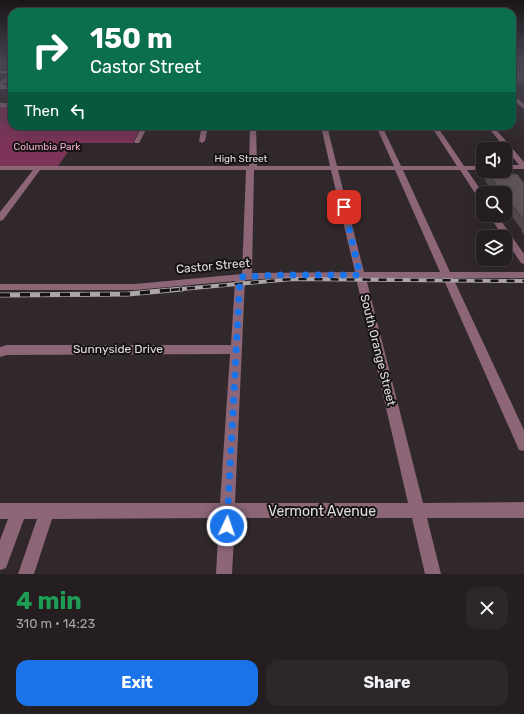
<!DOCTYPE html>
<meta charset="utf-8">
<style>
body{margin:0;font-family:Rubik,sans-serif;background:#2c2729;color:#f1f3f6;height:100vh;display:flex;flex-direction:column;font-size:15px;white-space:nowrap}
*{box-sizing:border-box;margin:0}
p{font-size:13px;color:#a3a2a5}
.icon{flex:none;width:22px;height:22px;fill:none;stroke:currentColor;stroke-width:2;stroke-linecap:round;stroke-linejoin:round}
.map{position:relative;height:574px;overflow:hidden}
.details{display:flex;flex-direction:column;background:#241e20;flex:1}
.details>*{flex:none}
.guide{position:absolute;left:8px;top:8px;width:508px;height:122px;border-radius:12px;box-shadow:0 4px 16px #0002,0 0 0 1px #413c3e;background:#0b6e4f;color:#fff;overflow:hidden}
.controls{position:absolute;left:476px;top:142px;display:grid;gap:8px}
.controls a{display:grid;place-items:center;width:36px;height:36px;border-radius:8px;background:#241e20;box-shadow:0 4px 16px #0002,0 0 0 1px #413c3e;font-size:20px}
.pin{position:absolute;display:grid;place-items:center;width:34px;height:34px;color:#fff;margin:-17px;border-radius:8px;box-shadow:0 2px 6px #0006}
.me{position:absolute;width:44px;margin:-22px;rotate:3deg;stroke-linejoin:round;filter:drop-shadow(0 0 3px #0008)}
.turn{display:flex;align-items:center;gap:14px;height:84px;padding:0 16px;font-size:18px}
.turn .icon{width:52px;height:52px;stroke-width:2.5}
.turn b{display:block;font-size:28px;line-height:34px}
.then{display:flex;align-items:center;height:38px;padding:0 16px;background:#0003;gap:8px;font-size:15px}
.round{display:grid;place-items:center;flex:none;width:42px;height:42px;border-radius:12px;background:#2c2729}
.summary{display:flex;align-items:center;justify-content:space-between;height:68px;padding:0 16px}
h1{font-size:24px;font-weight:700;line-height:30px;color:#1e9e55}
.primary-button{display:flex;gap:8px;margin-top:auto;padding:8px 16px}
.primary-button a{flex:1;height:46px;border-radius:12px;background:#1a73e8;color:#fff;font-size:16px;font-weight:700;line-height:46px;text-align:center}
.primary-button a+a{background:#2c2729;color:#f1f3f6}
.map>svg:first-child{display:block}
.green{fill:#7e3459}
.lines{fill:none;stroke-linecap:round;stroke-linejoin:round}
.minor{fill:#8c6576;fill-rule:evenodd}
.major{fill:#ee9dc2;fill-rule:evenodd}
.rail-far1-casing{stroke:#aca6a8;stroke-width:4}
.rail-casing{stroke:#aca6a8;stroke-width:5}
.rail-far1{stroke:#151213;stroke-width:2.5;stroke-dasharray:8;stroke-linecap:butt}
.rail{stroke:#151213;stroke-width:3.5;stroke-dasharray:10;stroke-linecap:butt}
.wall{fill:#524a4d}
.building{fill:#5f565a;stroke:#423c3f}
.route{stroke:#1a73e8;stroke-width:7;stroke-dasharray:0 12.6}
.labels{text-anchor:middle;stroke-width:4;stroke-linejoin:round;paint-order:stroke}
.far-park-label{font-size:10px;fill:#f4adcd;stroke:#151213}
.far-street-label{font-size:10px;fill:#e1dcde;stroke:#151213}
.street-label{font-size:12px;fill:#e1dcde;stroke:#151213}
.near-street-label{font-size:14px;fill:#e1dcde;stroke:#151213}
</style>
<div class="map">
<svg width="524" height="574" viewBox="0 0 524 574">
<rect width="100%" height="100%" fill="#30282b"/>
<path class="green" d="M0,107h12v19h129l-8,17h-59l-16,23h-58z"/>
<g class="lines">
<g class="minor">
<path d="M10,74h2v4l-9,7h9v4h-12v-7z"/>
<path d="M512,94l12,10v5l-12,-10z"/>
<rect x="0" y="103" width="12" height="4"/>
<path d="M142,126h6l-9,17h-4l-1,-1z"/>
<path d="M202,126h6l-3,15 -3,2 -3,-2z"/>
<path d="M250,126h6l1,40h73l-9,-40h6l10,40h57l-18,-40h6l19,40h56l-26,-40h6l27,40h19v4h-16l16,23v8h-3l-20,-31h-57l47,102h74v6h-71l71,152v21l-5,-1 -76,-172h-77l57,225 101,-1v16h-97l14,56h-16l-13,-56h-177l-3,56h-16l3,-56 -167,1 -18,55h-16l19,-55h-13l-18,49 -6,2v-30l8,-21h-8v-16h220l10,-149 -223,1 -7,2v-10l7,-2h224l4,-64 -100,9h-135v-6h135l107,-10 4,-104h-206l-37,50 -3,1v-9l33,-42h-33v-4h249zM254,170h77l24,102 -103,1zM338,170h57l45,102h-76zM278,278h78l52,225h-173l10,-223z"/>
<path d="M487,126h6l31,36v7h-19v-4h14z"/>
<path d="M489,215h8l27,39v10l-3,-1 -16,-24v-2h-2z"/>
</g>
<g class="major">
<rect x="512" y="69" width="12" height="2"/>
<rect x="0" y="71" width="12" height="2"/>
</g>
<defs>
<path id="rail-far1" d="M171,290l121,-11 232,2"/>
<path id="rail" d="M0,295l128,-1 54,-5"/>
</defs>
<use href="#rail-far1" class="rail-far1-casing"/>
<use href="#rail" class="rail-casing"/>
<use href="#rail-far1" class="rail-far1"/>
<use href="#rail" class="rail"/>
</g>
<g class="wall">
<path d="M512,63l12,9v7l-1,3h-11z"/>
<path d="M488,174l36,9v52l-3,-4 1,-1 -17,-23v-14h-11l-9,-12z"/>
</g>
<g class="building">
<path d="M512,63l12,9v2h-12z"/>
<path d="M488,174h29l7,9v37l-19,-24v-3h-2z"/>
</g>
<linearGradient id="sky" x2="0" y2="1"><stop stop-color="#1a1618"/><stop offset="0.44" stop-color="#484855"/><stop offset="1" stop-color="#484855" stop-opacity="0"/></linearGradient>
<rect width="524" height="144" fill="url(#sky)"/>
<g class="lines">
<path class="route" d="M227,526l13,-249 38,-2h82l-16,-68"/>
</g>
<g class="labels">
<g class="far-park-label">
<text x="47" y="150">Columbia Park</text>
</g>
<g class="far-street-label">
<text x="241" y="162">High Street</text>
</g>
<g class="street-label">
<text transform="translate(213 266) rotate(-5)" y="4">Castor Street</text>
<text x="118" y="353">Sunnyside Drive</text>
<text transform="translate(378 350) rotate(76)" y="4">South Orange Street</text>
</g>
<g class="near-street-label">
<text x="322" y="516">Vermont Avenue</text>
</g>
</g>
</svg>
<div class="controls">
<a><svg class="icon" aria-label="sound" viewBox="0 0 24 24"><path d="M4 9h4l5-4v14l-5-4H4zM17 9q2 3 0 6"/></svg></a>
<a><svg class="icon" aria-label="search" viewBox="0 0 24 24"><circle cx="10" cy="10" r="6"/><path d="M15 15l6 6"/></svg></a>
<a><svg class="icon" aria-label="layers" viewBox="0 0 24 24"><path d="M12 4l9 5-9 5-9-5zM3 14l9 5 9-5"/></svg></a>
</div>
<div class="pin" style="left:344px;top:207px;background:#d93025"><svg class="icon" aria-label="arrive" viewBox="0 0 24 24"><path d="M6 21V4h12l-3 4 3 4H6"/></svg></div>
<svg class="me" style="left:227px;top:526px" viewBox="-20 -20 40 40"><circle r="17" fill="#1a73e8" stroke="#fff" stroke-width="3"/><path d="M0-11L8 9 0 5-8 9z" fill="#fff"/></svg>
<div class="guide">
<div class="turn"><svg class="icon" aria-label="right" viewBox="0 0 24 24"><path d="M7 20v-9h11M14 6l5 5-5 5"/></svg><div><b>150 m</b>Castor Street</div></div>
<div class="then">Then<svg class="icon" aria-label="left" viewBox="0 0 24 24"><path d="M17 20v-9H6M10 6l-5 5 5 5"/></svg></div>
</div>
</div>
<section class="details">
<div class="summary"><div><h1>4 min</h1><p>310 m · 14:23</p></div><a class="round"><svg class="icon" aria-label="close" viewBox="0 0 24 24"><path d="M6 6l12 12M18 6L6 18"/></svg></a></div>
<div class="primary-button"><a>Exit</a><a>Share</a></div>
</section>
